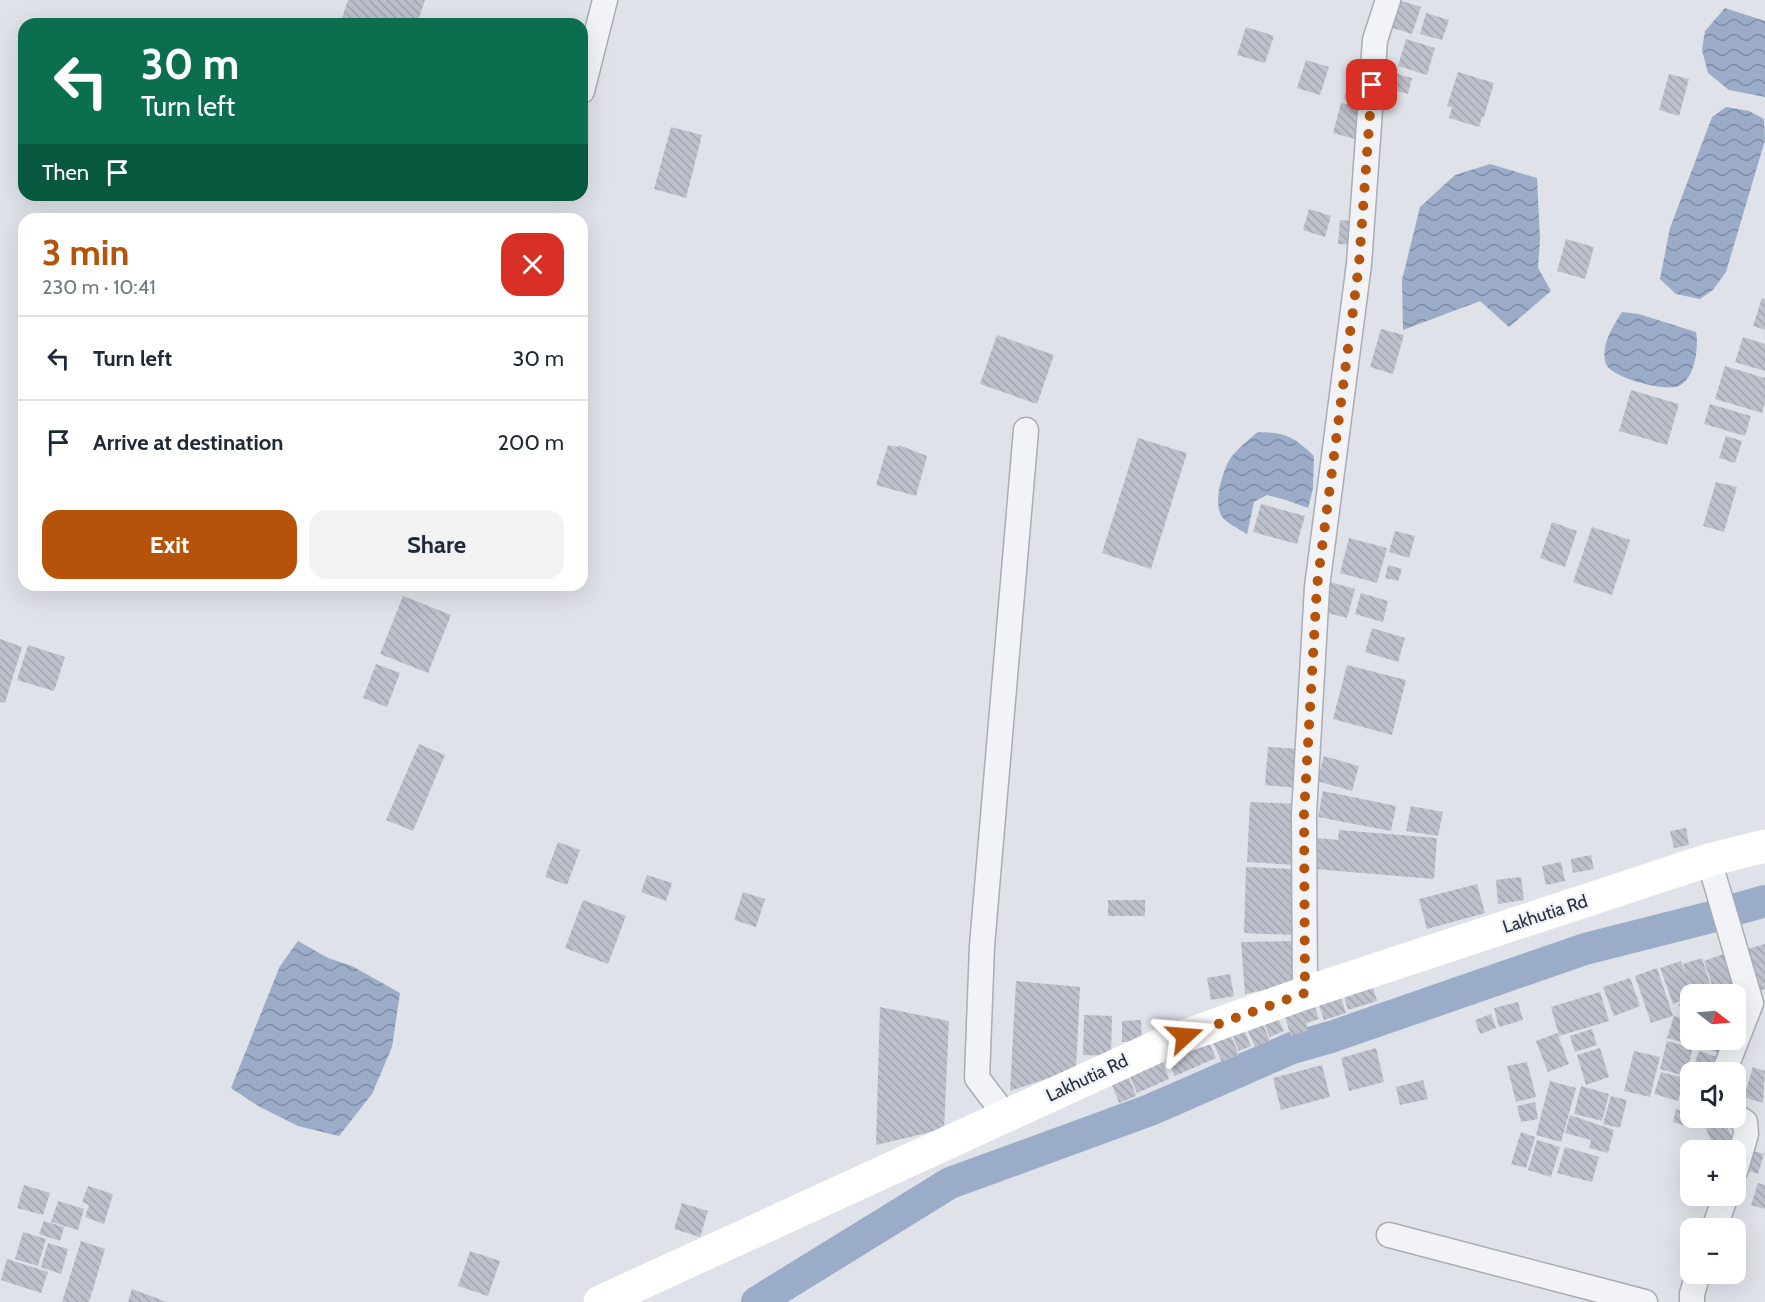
<!DOCTYPE html>
<meta charset="utf-8">
<style>
body{margin:0;font-family:Cabin,sans-serif;background:#f2f2f3;color:#1f2937;height:100vh;display:flex;flex-direction:column;font-size:22px;white-space:nowrap}
*{box-sizing:border-box;margin:0}
p{font-size:20px;color:#747a83}
.icon{flex:none;width:33px;height:33px;fill:none;stroke:currentColor;stroke-width:2;stroke-linecap:round;stroke-linejoin:round}
.map{position:relative;flex:1;overflow:hidden}
.sheet{position:absolute;left:18px;top:213px;width:570px;height:378px;display:flex;flex-direction:column;background:#fff;border-radius:18px;box-shadow:0 6px 24px #0002}
.sheet>*{flex:none}
.hud{position:absolute;left:18px;top:18px;width:570px;height:183px;border-radius:18px;box-shadow:0 6px 24px #0002;background:#0b6e4f;color:#fff;overflow:hidden}
.needle{width:39px;rotate:107deg}
.controls{position:absolute;left:1680px;top:984px;display:grid;gap:12px}
.controls a{display:grid;place-items:center;width:66px;height:66px;border-radius:12px;background:#fff;box-shadow:0 6px 24px #0002;font-size:30px}
.pin{position:absolute;display:grid;place-items:center;width:51px;height:51px;color:#fff;margin:-26px;border-radius:12px;box-shadow:0 3px 9px #0006}
.me{position:absolute;width:66px;margin:-33px;rotate:71deg;stroke-linejoin:round;filter:drop-shadow(0 0 4px #0008)}
.turn{display:flex;align-items:center;gap:21px;height:126px;padding:0 24px;font-size:27px}
.turn .icon{width:78px;height:78px;stroke-width:2.5}
.turn b{display:block;font-size:42px;line-height:51px}
.then{display:flex;align-items:center;height:57px;padding:0 24px;background:#0003;gap:12px;font-size:22px}
.round{display:grid;place-items:center;flex:none;width:63px;height:63px;border-radius:18px;background:#f2f2f3}
.overview{display:flex;align-items:center;justify-content:space-between;height:102px;padding:0 24px}
h1{font-size:36px;font-weight:700;line-height:45px;color:#b45309}
.primary-button{display:flex;gap:12px;margin-top:auto;padding:12px 24px}
.primary-button a{flex:1;height:69px;border-radius:18px;background:#b45309;color:#fff;font-size:24px;font-weight:700;line-height:69px;text-align:center}
.primary-button a+a{background:#f2f2f3;color:#1f2937}
ul{padding:0;list-style:none}
li{display:flex;align-items:center;gap:18px;height:84px;padding:0 24px;border-top:2px solid #e0e1e3}
li div{flex:1}
li b{display:block;font-size:22px}
li em{font-style:normal}
.map>svg:first-child{display:block}
.water{fill:url(#water-waves)}
.lines{fill:none;stroke-linecap:round;stroke-linejoin:round}
.canal{stroke:#9aacc8;stroke-width:32}
.building{fill:url(#building-back-hatch)}
.street-casing{stroke:#a8acb5;stroke-width:27}
.street{stroke:#f2f3f6;stroke-width:24}
.secondary{stroke:#fff;stroke-width:33}
.route{stroke:#b45309;stroke-width:10;stroke-dasharray:0 18}
.labels{text-anchor:middle;stroke-width:4.5;stroke-linejoin:round;paint-order:stroke}
.street-label{font-size:18px;fill:#282e3f;stroke:#eef1f6}
</style>
<div class="map">
<svg width="1765" height="1302" viewBox="0 0 1765 1302">
<defs>
<pattern id="water-waves" width="16" height="10" patternUnits="userSpaceOnUse" patternTransform="scale(1.5)"><rect width="16" height="10" fill="#9aacc8"/><path d="M0 5q4-4 8 0t8 0" fill="none" stroke="#7e8ca4"/></pattern>
<pattern id="building-back-hatch" width="6" height="6" patternUnits="userSpaceOnUse" patternTransform="scale(1.5)"><rect width="6" height="6" fill="#bcc0cb"/><path d="M-1 5l2 2M0 0l6 6M5-1l2 2" fill="none" stroke="#a2a5af"/></pattern>
</defs>
<rect width="100%" height="100%" fill="#dfe2e8"/>
<g class="water">
<path d="M1725,8l40,13v76l-36,-7 -21,-17 -6,-23 3,-19z"/>
<path d="M1726,107l23,4 15,8 1,21 -39,132 -13,18 -13,9 -24,-5 -16,-15 10,-51 42,-111z"/>
<path d="M1490,164l47,14 3,61 -2,29 13,23 -42,36 -29,-26 -77,29 -1,-50 18,-73 35,-32z"/>
<path d="M1622,312l17,2 57,18c3,16 -1,46 -17,54 -13,6 -68,-8 -73,-22 -6,-18 7,-38 16,-52z"/>
<path d="M1258,432c29,1 35,4 56,24l-1,32 -5,20 -22,-8 -19,-5 -13,7 -7,32c-8,-5 -17,-9 -24,-16 -11,-12 -1,-46 7,-59 7,-10 18,-19 28,-27z"/>
<path d="M298,941l30,17 24,8 48,27 -8,54 -20,47 -33,42 -41,-10 -38,-19 -29,-19 49,-122z"/>
</g>
<g class="lines">
<g class="canal">
<path d="M1737,909l28,-8"/>
<path d="M757,1302l193,-119 200,-73 142,-62 39,-11 254,-88 130,-33"/>
</g>
</g>
<g class="building">
<path d="M348,0h77l-8,24h-67l-9,-3z"/>
<path d="M1398,0l23,7 -9,27 -26,-8z"/>
<path d="M1426,13l23,7 -7,20 -22,-6z"/>
<path d="M1246,27l28,9 -9,27 -28,-8z"/>
<path d="M1406,39l29,9 -8,27 -29,-9z"/>
<path d="M1306,60l23,7 -9,28 -23,-7z"/>
<path d="M1387,71l25,7 -4,16 -26,-7z"/>
<path d="M1458,72l36,11 -10,34h-2l-3,10 -30,-9 3,-11 -5,-1z"/>
<path d="M1669,74l20,5 -10,37 -20,-6z"/>
<path d="M1347,86l16,4 -4,13 -15,-4z"/>
<path d="M1341,103l17,4 -3,12 13,4 -5,18 -30,-8z"/>
<path d="M671,127l31,8 -16,63 -32,-9z"/>
<path d="M1309,209l22,7 -6,21 -22,-7z"/>
<path d="M1340,220l14,1 -1,24 -15,-1z"/>
<path d="M1566,239l28,8 -9,32 -28,-8z"/>
<path d="M1762,298l3,1v31l-12,-4z"/>
<path d="M1381,329l23,6 -11,39 -23,-7z"/>
<path d="M997,335l57,20 -17,49 -57,-20z"/>
<path d="M1743,337l22,7v27l-30,-9z"/>
<path d="M1725,366l40,12v24l-3,11 -47,-14z"/>
<path d="M1631,390l48,14 -12,41 -48,-14z"/>
<path d="M1710,404l41,12 -6,20 -41,-12z"/>
<path d="M1726,436l16,5 -7,22 -16,-5z"/>
<path d="M1138,438l49,15 -36,116 -49,-16z"/>
<path d="M888,445l10,2 1,-2 28,11 -11,40 -40,-11z"/>
<path d="M1716,482l21,5 -13,45 -21,-6z"/>
<path d="M1261,504l44,12 -8,28 -44,-12z"/>
<path d="M1552,522l25,9 -12,36 -25,-9z"/>
<path d="M1592,527l38,13 -18,55 -39,-13z"/>
<path d="M1395,531l20,5 -6,22 -20,-6z"/>
<path d="M1349,538l38,10 -10,35 -37,-10z"/>
<path d="M1388,565l14,4 -4,12 -13,-3z"/>
<path d="M1326,581l29,8 -8,29 -30,-8z"/>
<path d="M1361,593l27,8 -5,21 -28,-8z"/>
<path d="M403,596l48,19 -23,58 -48,-19z"/>
<path d="M1372,628l33,10 -7,24 -33,-10z"/>
<path d="M0,639l22,8 -17,56 -5,-1z"/>
<path d="M28,645l37,12 -11,34 -37,-11z"/>
<path d="M376,664l24,9 -13,34 -24,-9z"/>
<path d="M1347,665l59,15 -14,55 -59,-16z"/>
<path d="M419,744l26,11 -32,76 -27,-11z"/>
<path d="M1268,747l33,2 -3,39 -33,-3z"/>
<path d="M1324,756l35,10 -7,25 -35,-10z"/>
<path d="M1323,791l73,15 -5,25 -73,-14z"/>
<path d="M1250,802l49,2 -3,61 -49,-3z"/>
<path d="M1411,806l32,6 -5,24 -32,-5z"/>
<path d="M1686,828l3,17 -15,3 -4,-17z"/>
<path d="M1339,830l98,8 -3,41 -119,-10 2,-31 21,2z"/>
<path d="M558,842l22,8 -13,35 -22,-8z"/>
<path d="M1591,855l3,14 -21,4 -2,-14z"/>
<path d="M1561,862l4,19 -19,4 -4,-19z"/>
<path d="M1246,867l49,2 -2,66 -49,-2z"/>
<path d="M647,875l25,8 -6,18 -25,-9z"/>
<path d="M1521,877l3,23 -26,4 -2,-24z"/>
<path d="M1477,884l8,29 -58,16 -8,-30z"/>
<path d="M743,892l22,7 -9,28 -22,-7z"/>
<path d="M583,900l43,16 -18,48 -43,-16z"/>
<rect x="1108" y="900" width="37" height="16"/>
<path d="M1292,941v43l-47,10 -4,-52z"/>
<path d="M1765,944v45l-11,3 -10,-42z"/>
<path d="M1732,951l10,30 -28,10 -10,-30z"/>
<path d="M1702,958l10,32 -13,4h-9v3l-17,7 -13,-36 21,-7 5,16 -3,-13z"/>
<path d="M1657,968l16,48 -22,7 -16,-47z"/>
<path d="M1230,974l4,22 -23,4 -4,-22z"/>
<path d="M1630,978l10,28 -26,10 -11,-29z"/>
<path d="M1016,981l64,6 -4,82 -66,22z"/>
<path d="M1372,984l5,17 -29,9 -5,-17z"/>
<path d="M1600,992l9,29 -50,15 -8,-29z"/>
<path d="M1340,995l6,18 -22,7 -6,-18z"/>
<path d="M1690,1000v14l-7,3 -4,-13z"/>
<path d="M1518,1002l5,18 -24,7 -5,-19z"/>
<path d="M1314,1004l5,15 -13,4 3,7 -18,6 -7,-22z"/>
<path d="M880,1007l69,14 -5,108 -68,16z"/>
<path d="M1275,1012l9,19 -14,6 -9,-19z"/>
<path d="M1491,1014l5,14 -16,6 -5,-14z"/>
<path d="M1084,1015l28,1 -1,40 -28,-1z"/>
<path d="M1259,1015l11,26 -15,6 -11,-25z"/>
<path d="M1674,1016l16,5 -2,23 -21,-6z"/>
<path d="M1141,1020l1,22h-20v-21z"/>
<path d="M1242,1025l9,21 -12,5 -9,-21z"/>
<path d="M1228,1028l11,27 -17,7 -12,-26z"/>
<path d="M1592,1029l5,16 -22,7 -5,-16z"/>
<path d="M1557,1033l12,31 -21,8 -12,-31z"/>
<path d="M1206,1035l10,23 -41,18 -10,-23z"/>
<path d="M1698,1040h30l-5,14 -27,-8z"/>
<path d="M1667,1041l26,7 -8,28 -25,-7z"/>
<path d="M1376,1048l8,34 -35,9 -8,-33z"/>
<path d="M1600,1048l9,29 -23,8 -9,-30z"/>
<path d="M1634,1051l26,6 -10,40 -26,-6z"/>
<path d="M1699,1051l21,7 -4,14h-24z"/>
<path d="M1160,1057l9,22 -32,14 -9,-21z"/>
<path d="M1527,1062l9,35 -20,5 -9,-36z"/>
<path d="M1322,1065l8,32 -49,13 -8,-32z"/>
<path d="M1753,1067l12,4 -2,32 -19,-6z"/>
<path d="M1661,1072l23,6 -6,23 -24,-7z"/>
<path d="M1128,1075l8,21 -17,7 -8,-21z"/>
<path d="M1690,1079v29l-8,-3z"/>
<path d="M1423,1080l5,19 -28,6 -4,-18z"/>
<path d="M1550,1081l26,7 -15,54 -25,-7z"/>
<path d="M1581,1086l28,8 -7,27 -28,-7z"/>
<path d="M1611,1096l16,4 -7,28 -17,-4z"/>
<path d="M1535,1102l3,17 -17,3 -4,-16z"/>
<path d="M1676,1109l14,5v4h5l-3,10 -19,-6z"/>
<path d="M1570,1115l44,15 -6,23 -19,-5 2,-8 -26,-7z"/>
<path d="M1724,1119l10,24 -19,7 -10,-24z"/>
<path d="M1521,1132l14,5 -9,31 -15,-4z"/>
<path d="M1537,1140l23,7 -9,30 -23,-7z"/>
<path d="M1565,1147l34,10 -7,25 -35,-9z"/>
<path d="M1749,1150l15,4 -6,20 -14,-5z"/>
<path d="M1758,1183l7,2v24l-14,-4z"/>
<path d="M24,1185l26,8 -7,22 -26,-7z"/>
<path d="M88,1186l25,8 -9,30 -19,-7 4,-12 -7,-3z"/>
<path d="M58,1201l26,8 -6,21 -27,-8z"/>
<path d="M682,1203l26,8 -8,26 -26,-8z"/>
<path d="M44,1221l20,6 -4,14 -21,-7z"/>
<path d="M23,1232l23,7 -8,27 -23,-7z"/>
<path d="M81,1241l24,8 -16,53h-27z"/>
<path d="M48,1243l20,6 -7,25 -20,-7z"/>
<path d="M470,1251l30,10 -12,35 -30,-10z"/>
<path d="M7,1259l41,13 -7,21 -40,-13z"/>
<path d="M132,1289l35,13h-39z"/>
</g>
<g class="lines">
<defs>
<g id="street">
<path d="M582,91l23,-91"/>
<path d="M1709,860l42,143 -27,69"/>
<path d="M1305,993l-1,-179 13,-227 42,-323 16,-224 13,-40"/>
<path d="M1006,1116l-29,-38 5,-132 44,-516"/>
<path d="M1736,1116l9,6 1,12 -10,35"/>
<path d="M1714,1228l12,-32"/>
<path d="M1389,1235l256,67"/>
<path d="M1692,1302v-8l6,-20"/>
</g>
</defs>
<use href="#street" class="street-casing"/>
<use href="#street" class="street"/>
<path class="secondary" d="M600,1302l565,-259 140,-50 404,-133 56,-14"/>
</g>
<g class="lines">
<path class="route" d="M1185,1036l120,-43 -1,-179 13,-228 42,-322 13,-179"/>
</g>
<g class="labels">
<g class="street-label">
<text transform="translate(1545 914) rotate(-18)" y="6">Lakhutia Rd</text>
<text transform="translate(1087 1078) rotate(-25)" y="6">Lakhutia Rd</text>
</g>
</g>
</svg>
<div class="controls">
<a><svg class="needle" viewBox="-14 -14 28 28"><path d="M0-13l5 13h-10z" fill="#e53935"/><path d="M0 13l5-13h-10z" fill="#747a83"/></svg></a>
<a><svg class="icon" aria-label="sound" viewBox="0 0 24 24"><path d="M4 9h4l5-4v14l-5-4H4zM17 9q2 3 0 6"/></svg></a>
<a>+</a>
<a>−</a>
</div>
<div class="pin" style="left:1372px;top:85px;background:#d93025"><svg class="icon" aria-label="arrive" viewBox="0 0 24 24"><path d="M6 21V4h12l-3 4 3 4H6"/></svg></div>
<svg class="me" style="left:1185px;top:1036px" viewBox="-20 -20 40 40"><path d="M0-17L14 15 0 8-14 15z" fill="#b45309" stroke="#fff" stroke-width="4"/></svg>
<div class="hud">
<div class="turn"><svg class="icon" aria-label="left" viewBox="0 0 24 24"><path d="M17 20v-9H6M10 6l-5 5 5 5"/></svg><div><b>30 m</b>Turn left</div></div>
<div class="then">Then<svg class="icon" aria-label="arrive" viewBox="0 0 24 24"><path d="M6 21V4h12l-3 4 3 4H6"/></svg></div>
</div>
<section class="sheet">
<div class="overview"><div><h1>3 min</h1><p>230 m · 10:41</p></div><a class="round" style="background:#d93025;color:#fff"><svg class="icon" aria-label="close" viewBox="0 0 24 24"><path d="M6 6l12 12M18 6L6 18"/></svg></a></div>
<ul>
<li><svg class="icon" aria-label="left" viewBox="0 0 24 24"><path d="M17 20v-9H6M10 6l-5 5 5 5"/></svg><div><b>Turn left</b></div><em>30 m</em></li>
<li><svg class="icon" aria-label="arrive" viewBox="0 0 24 24"><path d="M6 21V4h12l-3 4 3 4H6"/></svg><div><b>Arrive at destination</b></div><em>200 m</em></li>
</ul>
<div class="primary-button"><a>Exit</a><a>Share</a></div>
</section>
</div>
